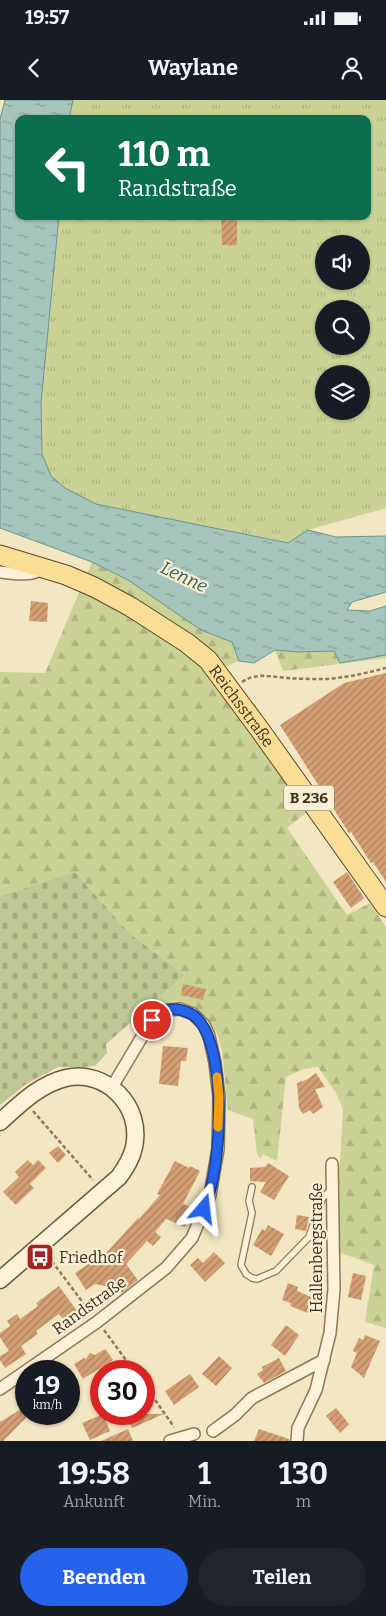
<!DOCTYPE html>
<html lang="de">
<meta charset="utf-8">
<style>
body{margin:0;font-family:Bitter,serif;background:#20242c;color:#f1f3f6;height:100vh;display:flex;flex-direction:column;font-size:19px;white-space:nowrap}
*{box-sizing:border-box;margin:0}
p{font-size:16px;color:#9ea1a6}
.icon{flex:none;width:28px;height:28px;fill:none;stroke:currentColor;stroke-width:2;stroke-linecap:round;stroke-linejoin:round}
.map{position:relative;height:1341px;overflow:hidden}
.drawer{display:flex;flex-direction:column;background:#171b24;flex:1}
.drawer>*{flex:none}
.banner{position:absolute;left:15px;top:15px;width:356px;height:105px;border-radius:10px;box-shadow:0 1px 4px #0004;background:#0b6e4f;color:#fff;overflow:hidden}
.controls{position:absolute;left:315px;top:135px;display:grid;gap:10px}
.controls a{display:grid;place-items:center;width:55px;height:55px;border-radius:50%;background:#171b24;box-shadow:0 1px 4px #0004;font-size:25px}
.speed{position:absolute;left:15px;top:1260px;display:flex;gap:10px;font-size:25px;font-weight:700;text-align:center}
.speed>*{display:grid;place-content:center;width:65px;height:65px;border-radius:50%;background:#171b24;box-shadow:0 1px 4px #0004;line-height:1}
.speed small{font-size:12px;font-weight:400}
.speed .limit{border:8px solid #d22;background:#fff;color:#111}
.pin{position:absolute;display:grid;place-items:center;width:42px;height:42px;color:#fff;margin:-21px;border:2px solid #fff;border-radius:50%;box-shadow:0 1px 5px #0007}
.me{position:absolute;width:55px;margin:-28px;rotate:17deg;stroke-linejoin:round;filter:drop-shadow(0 0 4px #0008)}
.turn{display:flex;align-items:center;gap:18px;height:105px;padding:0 20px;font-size:22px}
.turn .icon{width:65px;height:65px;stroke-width:2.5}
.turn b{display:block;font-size:35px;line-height:42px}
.eta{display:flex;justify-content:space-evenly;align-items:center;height:85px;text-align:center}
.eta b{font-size:30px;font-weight:700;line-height:35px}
.button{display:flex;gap:10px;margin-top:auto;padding:10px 20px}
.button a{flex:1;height:58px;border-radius:30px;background:#2563eb;color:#fff;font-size:20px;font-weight:700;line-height:58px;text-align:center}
.button a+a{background:#20242c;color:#f1f3f6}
.status{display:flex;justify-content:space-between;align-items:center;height:35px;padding:0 25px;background:#171b24;direction:ltr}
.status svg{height:14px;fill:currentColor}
header{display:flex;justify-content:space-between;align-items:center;height:65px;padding:0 20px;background:#171b24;font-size:22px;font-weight:700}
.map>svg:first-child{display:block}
.grass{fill:url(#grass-tufts);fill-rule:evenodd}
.forest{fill:url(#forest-firs)}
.cemetery{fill:url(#cemetery-stones)}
.water{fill:url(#water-ripples);stroke:#6a958c}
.building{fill:url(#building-hatch)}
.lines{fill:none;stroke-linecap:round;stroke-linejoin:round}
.lane-casing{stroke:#907757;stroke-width:8}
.street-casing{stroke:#907757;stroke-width:14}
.secondary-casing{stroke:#71573a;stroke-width:19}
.primary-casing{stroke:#5d442b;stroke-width:21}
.path{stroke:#907757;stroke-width:2.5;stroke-dasharray:4 2.5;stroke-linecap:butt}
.lane{stroke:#fcf2d7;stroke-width:5.5}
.street{stroke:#fcf2d7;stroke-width:11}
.secondary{stroke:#fcf2d7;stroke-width:16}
.primary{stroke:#fade96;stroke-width:19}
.route-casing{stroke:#184099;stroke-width:12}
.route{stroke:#2563eb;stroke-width:9}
.slow{stroke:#f59e0b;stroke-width:9}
.labels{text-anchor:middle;stroke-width:4.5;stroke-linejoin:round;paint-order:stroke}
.shield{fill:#f9efd3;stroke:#766854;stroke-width:1}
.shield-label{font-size:15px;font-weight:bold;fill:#3e2e1d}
.street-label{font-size:16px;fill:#3e2e1d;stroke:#f9efd3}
.poi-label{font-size:16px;fill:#3e2e1d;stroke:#f9efd3;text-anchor:start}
.water-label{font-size:18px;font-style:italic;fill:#2a5f5d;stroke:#f9efd3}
</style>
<div class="status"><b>19:57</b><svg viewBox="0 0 49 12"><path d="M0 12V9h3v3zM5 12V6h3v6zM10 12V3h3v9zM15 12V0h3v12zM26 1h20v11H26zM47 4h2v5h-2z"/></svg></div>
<header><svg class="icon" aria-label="back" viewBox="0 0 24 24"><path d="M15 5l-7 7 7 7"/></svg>Waylane<svg class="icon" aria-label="person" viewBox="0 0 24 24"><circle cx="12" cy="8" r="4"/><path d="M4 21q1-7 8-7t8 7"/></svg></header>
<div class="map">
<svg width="386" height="1341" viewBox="0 0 386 1341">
<defs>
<pattern id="grass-tufts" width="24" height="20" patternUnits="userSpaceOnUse" patternTransform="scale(1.25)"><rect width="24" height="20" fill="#cad395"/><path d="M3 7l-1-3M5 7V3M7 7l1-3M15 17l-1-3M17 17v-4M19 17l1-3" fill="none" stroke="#afb580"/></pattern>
<pattern id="forest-firs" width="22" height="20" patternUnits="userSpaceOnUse" patternTransform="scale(1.25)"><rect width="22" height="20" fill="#cad395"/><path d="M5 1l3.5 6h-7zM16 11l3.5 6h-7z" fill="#afb580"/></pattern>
<pattern id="cemetery-stones" width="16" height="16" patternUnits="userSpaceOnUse" patternTransform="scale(1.25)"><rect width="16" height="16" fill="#bfc795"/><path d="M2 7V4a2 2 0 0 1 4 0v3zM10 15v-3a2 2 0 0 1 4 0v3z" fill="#a5ab80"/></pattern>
<pattern id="water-ripples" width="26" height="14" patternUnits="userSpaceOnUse" patternTransform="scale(1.25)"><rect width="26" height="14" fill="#a5c5bd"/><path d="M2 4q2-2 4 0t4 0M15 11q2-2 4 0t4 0" fill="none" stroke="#88a099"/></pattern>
<pattern id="building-hatch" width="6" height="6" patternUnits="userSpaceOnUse" patternTransform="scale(1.25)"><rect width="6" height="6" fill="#d59f74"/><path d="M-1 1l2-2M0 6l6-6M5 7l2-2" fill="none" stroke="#ae825f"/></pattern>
</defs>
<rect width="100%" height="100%" fill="#f3e6c2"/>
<path class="grass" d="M73,0h313v408l-78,22 -20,13 -192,-39 -31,-16 -14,-12 -9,-22 -1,-51 18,-187h309v-97h-299zM324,144h37v37h-37zM324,209h37v37h-37zM324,274h37v37h-37z"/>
<g class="forest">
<path d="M92,462l36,18 73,50 31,12 7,19 -31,12 98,140 -19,15 60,87 23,-12 16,24v401l-21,-6 9,-57 -36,-13v-85l2,-4 3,-54 -7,-16 -18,-26 -14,2 -18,8 -9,84 -14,-7 -2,4 -4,-3 -4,-36 -25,-9 -6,-59 -5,-18 -14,-17 -17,-12 -11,-3 -26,6 36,-32 -55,-41 -55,-62 -75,24v-224l45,1z"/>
<path d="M275,550l23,2 36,-1 7,12 45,-8v3l-103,13z"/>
</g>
<path class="cemetery" d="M75,772l55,62 55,41 -79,69 1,9 -11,12 -11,2h-27l-32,17 -26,21v-209z"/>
<path class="water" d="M5,0h68l-4,19h-50v97h40l-18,187 1,51 9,22 14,12 31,16 192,39 20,-13 28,7 50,-1v56l-34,10 -5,8 23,1 16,-5v49l-46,8 -6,-12 -36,1 -23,-2 -21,13 -15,-2 -7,-19 -31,-12 -73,-50 -36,-18 -92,-34v-409z"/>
<g class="building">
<path d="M221,116h16v29h-15z"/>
<path d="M31,501l17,2 -1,19 -18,-1z"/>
<path d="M386,573v209l-13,-20 -2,1 -20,-31 -2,1 -69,-108 64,-42z"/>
<path d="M347,772l17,26 -13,10 -18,-26z"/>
<path d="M183,884l23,5 -3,11 -22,-5z"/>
<path d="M163,946l25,2 -2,13h-5l-3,25 -19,-2z"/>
<path d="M316,973l9,14 -10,2 8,18 -10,7 -3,-4 -7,4 -4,-6 -2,-25 9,-3z"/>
<path d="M58,1046l8,9 -8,8 -9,-10z"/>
<path d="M28,1060l5,5 5,-5 8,8 -16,16 4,4 -18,17 -13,-13 16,-15 -4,-5z"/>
<path d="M175,1061l14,7 1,-2 10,5 -17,33 10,4 -8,19 -19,-8 -11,13 6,5 -8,9 -6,-5 -21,23 12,16 -16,13 -10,-11 -7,4 -10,-2 -9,6 -11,-17 21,-14 2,3 40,-44 1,1 21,-24 -3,-1z"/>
<path d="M268,1063l21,13 -15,24 -14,-8 6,-10 -16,-1v-13l15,-1z"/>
<path d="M297,1115l12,2 -3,14 -11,-2z"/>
<path d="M268,1125l16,9 -13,22 -18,-11 9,-16 3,2z"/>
<path d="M214,1152l11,11 -20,19 -15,-17 8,-7 5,5z"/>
<path d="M353,1173l13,3 -5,24 -13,-3z"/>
<path d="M288,1183l10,4 -1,4 17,7 -6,15 -18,-7 1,-3 -9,-3z"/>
<path d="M59,1186l23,32 -13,10 -10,-14 -23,17 2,3 -17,12 5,8 -21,14 -5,-8v-4l9,-5 -9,-14v-4l10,-7 -3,-5 10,-7 3,5 18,-13 -2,-3z"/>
<path d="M286,1225l13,10 -14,21 -14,-11z"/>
<path d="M365,1235l15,6 -16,37 -13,-11 6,-14 -4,-2 6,-13 4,2z"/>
<path d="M105,1249l8,11 -30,19 -9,-15 10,-6 2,1 4,-6 5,2z"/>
<path d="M219,1256l13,12 -16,18 -14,-12z"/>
<path d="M279,1258l7,13 -22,12 -7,-9 6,-4 -1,-3z"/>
<path d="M190,1274l9,13 -25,18 -9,-14z"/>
<path d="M26,1306v12l-23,23h-3v-19z"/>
<path d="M336,1308l13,16 -9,9 -14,-17z"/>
<path d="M103,1314l7,17 -20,9 -8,-17z"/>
<path d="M125,1314h39l-32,14z"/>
<path d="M128,1329l5,12h-32z"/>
<path d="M259,1329l30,10v2h-35z"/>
</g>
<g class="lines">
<defs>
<path id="lane" d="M252,1087l-3,14 3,12 -11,52 5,9 6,4 5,1 19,-8 33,-34 13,-38 10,-11"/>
<g id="street">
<path d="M0,472c12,1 31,5 41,-3"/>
<path d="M0,1289l97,-67 69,-54 26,-30 18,-43 8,-46 1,-52 -4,-34 -6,-27 -5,-11 -11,-11 -13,-5 -12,1 -16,10 -40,67"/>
<path d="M213,1331l22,-16 17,-17 72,-38"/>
<path d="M170,1341l24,-7"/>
<path d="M297,1341l1,-13 18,-38 14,-57 4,-44 -2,-125"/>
</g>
<path id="secondary" d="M0,1022c20,-18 40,-38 66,-44 40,-9 77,28 68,69 -2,11 -8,20 -15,30l-119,103"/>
<g id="primary">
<path id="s1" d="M0,455l66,20 28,12 37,20 56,36 21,17 52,70 126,177"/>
</g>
</defs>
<use href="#lane" class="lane-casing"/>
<use href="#street" class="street-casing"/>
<use href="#secondary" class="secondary-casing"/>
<use href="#primary" class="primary-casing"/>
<g class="path">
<path d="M242,582c14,-10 30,-5 45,-4 12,1 26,1 38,1 21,-1 41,-6 61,-11"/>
<path d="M33,1011l60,69"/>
<path d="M48,1156l42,56"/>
<path d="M104,1230l30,41"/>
<path d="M144,1284l30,43"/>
</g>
<use href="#lane" class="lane"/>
<use href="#street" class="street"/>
<use href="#secondary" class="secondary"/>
<use href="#primary" class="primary"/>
</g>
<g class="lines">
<defs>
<path id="route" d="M152,920c5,-3 11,-8 16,-10 7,-2 13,0 19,2 35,12 34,106 30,138 -2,20 -5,40 -13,59"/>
</defs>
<use href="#route" class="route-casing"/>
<use href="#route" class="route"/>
<path class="slow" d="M217,977l2,20 -1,30"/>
</g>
<defs>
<symbol id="bus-square" viewBox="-11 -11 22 22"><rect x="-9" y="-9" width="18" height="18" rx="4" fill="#a62320" stroke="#f9efd3"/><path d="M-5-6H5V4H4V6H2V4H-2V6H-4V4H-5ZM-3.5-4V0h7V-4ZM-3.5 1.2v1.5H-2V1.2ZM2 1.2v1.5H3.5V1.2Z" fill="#fff"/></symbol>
</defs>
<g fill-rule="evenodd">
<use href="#bus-square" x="24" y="1141" width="32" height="32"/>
</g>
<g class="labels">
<rect class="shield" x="284" y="685.5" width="50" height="25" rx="4"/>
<g class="shield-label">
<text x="309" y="703">B 236</text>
</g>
<g class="street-label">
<text dy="6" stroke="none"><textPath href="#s1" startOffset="292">Reichsstraße</textPath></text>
<text transform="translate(316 1148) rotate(-90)" y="6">Hallenbergstraße</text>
<text transform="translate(89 1205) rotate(-36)" y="6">Randstraße</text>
</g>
<g class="poi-label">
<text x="59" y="1163">Friedhof</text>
</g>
<g class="water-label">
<text transform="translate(184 477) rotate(25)" y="6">Lenne</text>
</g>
</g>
</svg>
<div class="controls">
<a><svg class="icon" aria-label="sound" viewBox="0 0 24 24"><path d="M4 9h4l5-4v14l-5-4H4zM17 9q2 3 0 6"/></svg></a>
<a><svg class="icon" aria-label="search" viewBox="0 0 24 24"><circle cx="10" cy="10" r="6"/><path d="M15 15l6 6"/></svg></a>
<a><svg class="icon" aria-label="layers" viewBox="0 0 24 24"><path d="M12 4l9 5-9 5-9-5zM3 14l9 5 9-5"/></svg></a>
</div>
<div class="speed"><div>19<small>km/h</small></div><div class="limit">30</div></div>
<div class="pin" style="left:152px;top:920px;background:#d93025"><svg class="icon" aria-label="arrive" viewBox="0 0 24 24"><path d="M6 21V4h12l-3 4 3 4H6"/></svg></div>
<svg class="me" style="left:204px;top:1109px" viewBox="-20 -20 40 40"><path d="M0-17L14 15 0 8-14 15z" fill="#2563eb" stroke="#fff" stroke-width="4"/></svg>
<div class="banner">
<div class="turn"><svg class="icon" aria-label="left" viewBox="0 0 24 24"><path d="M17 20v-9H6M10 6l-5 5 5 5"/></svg><div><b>110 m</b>Randstraße</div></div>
</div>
</div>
<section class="drawer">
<div class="eta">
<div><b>19:58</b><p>Ankunft</p></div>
<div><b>1</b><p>Min.</p></div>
<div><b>130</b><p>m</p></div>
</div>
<div class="button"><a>Beenden</a><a>Teilen</a></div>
</section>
